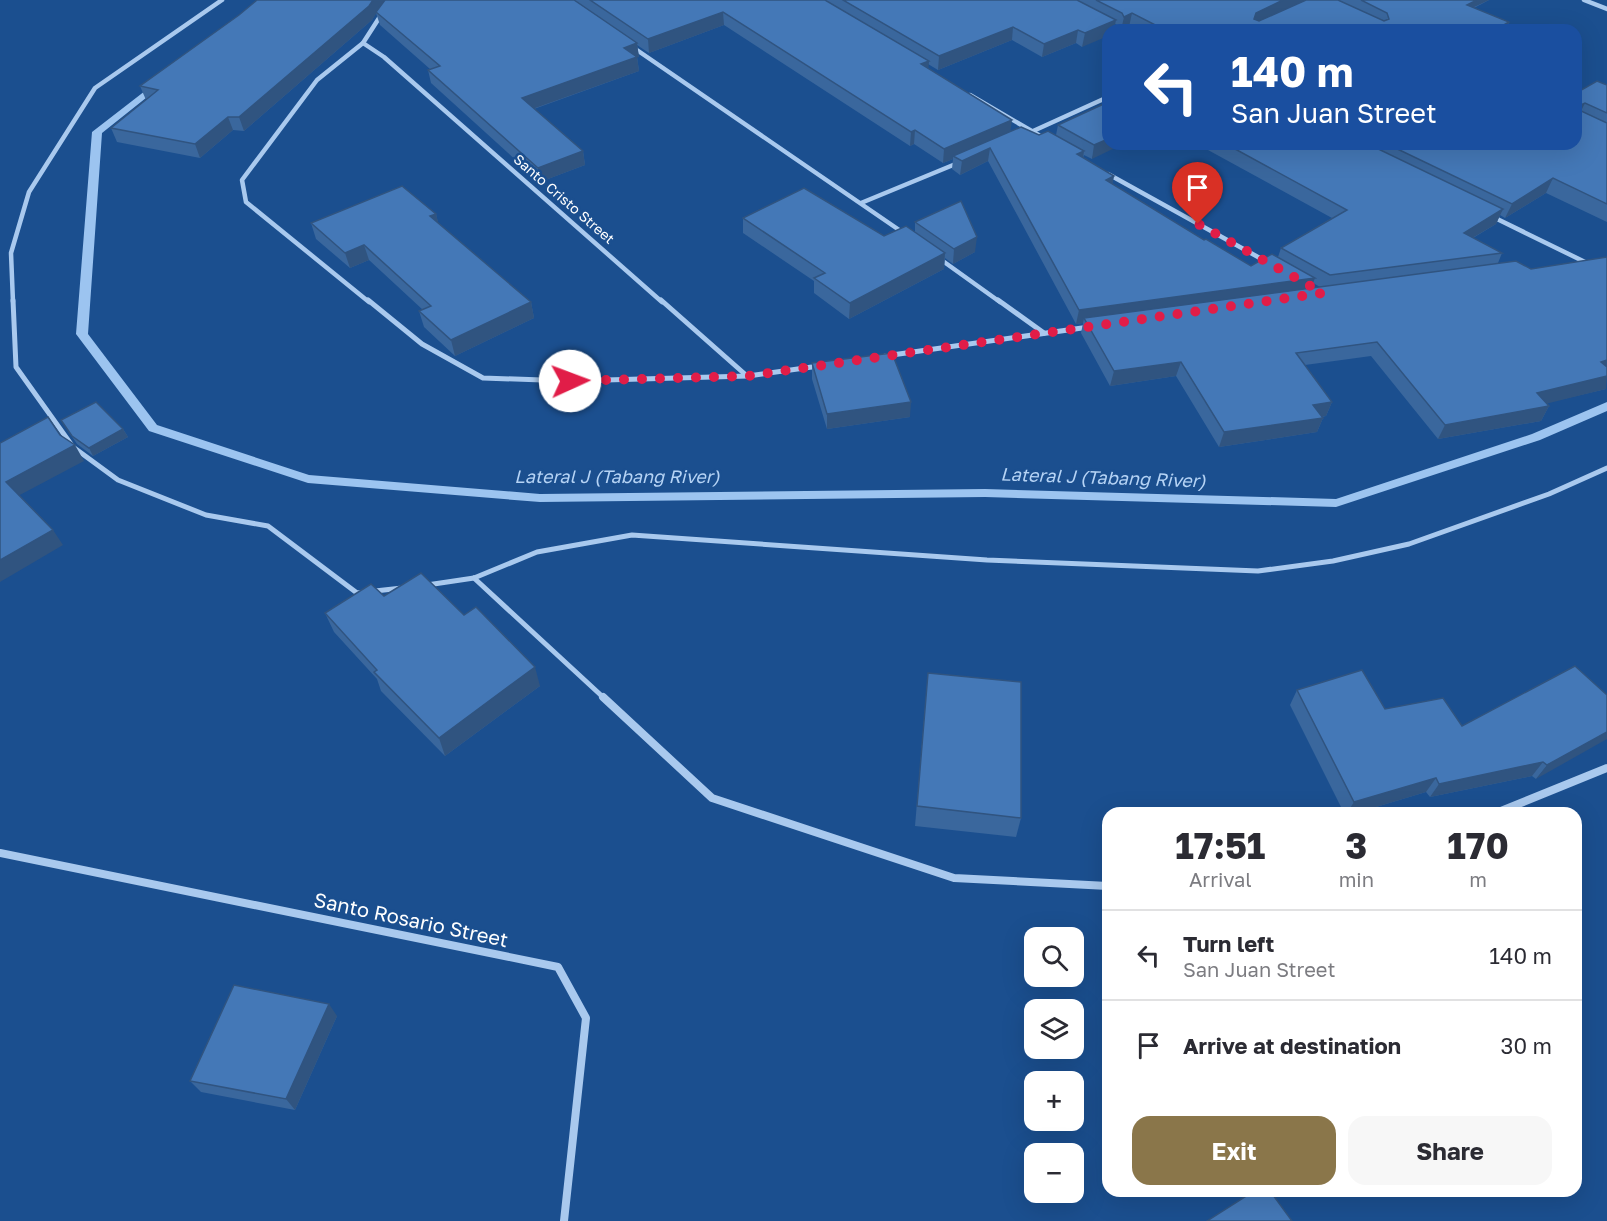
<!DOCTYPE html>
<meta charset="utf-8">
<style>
body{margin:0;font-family:"Golos Text",sans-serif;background:#f7f7f7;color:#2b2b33;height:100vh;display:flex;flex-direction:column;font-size:22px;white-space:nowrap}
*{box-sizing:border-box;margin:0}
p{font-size:20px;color:#7c7c81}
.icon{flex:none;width:33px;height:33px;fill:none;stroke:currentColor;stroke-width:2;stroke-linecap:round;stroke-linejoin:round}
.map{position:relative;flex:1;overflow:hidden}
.details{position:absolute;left:1102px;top:807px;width:480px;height:390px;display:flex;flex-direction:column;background:#fff;border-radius:18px;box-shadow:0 6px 24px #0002}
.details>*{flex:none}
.banner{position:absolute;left:1102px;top:24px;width:480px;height:126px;border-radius:18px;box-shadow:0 6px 24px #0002;background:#1a4fa0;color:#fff;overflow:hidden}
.controls{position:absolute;left:1024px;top:927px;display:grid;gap:12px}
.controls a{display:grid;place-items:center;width:60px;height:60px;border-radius:12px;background:#fff;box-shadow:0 6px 24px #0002;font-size:30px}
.pin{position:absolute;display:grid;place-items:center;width:51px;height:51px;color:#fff;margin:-62px -26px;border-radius:50% 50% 50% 0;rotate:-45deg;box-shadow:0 0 6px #0007}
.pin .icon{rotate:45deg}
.me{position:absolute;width:66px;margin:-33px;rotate:88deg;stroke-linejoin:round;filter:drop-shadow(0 0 4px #0008)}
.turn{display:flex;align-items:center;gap:21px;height:126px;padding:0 30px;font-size:27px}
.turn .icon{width:78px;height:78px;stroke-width:2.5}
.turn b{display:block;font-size:42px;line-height:51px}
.eta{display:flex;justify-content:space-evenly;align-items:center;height:102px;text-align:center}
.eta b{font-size:36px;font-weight:700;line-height:42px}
.primary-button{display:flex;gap:12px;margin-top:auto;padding:12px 30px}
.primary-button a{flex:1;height:69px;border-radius:18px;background:#8a764a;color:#fff;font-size:24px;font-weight:700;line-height:69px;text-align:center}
.primary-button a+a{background:#f7f7f7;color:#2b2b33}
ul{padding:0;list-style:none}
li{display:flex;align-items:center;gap:18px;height:90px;padding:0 30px;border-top:2px solid #e1e1e2}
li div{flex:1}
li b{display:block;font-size:22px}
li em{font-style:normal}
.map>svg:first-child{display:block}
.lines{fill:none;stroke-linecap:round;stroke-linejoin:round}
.stream{fill:#9cc4f0;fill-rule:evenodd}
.street-far2{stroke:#a9c9ee;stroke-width:4.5}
.street-far1{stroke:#a9c9ee;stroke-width:5}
.street{stroke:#a9c9ee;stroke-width:8}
.wall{fill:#3a679d;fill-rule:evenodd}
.shaded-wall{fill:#305480}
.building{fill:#4478b7;stroke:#305480;stroke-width:1.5}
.route{stroke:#e11d48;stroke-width:10;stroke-dasharray:0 18}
.labels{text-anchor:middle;stroke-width:5;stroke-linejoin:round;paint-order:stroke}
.far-street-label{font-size:14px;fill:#fff;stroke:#1b4f8f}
.water-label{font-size:18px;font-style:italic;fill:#b5d3f5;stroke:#1b4f8f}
.near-street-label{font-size:20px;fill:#fff;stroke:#1b4f8f}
</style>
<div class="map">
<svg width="1607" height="1221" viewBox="0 0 1607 1221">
<rect width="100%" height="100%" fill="#1b4f8f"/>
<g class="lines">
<path class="stream" d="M154,84l7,2 -59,47 -14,201 69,91 152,50 231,19 445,-5 351,10 196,-65 75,-32v9l-67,29 -204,67 -351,-10 -445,5 -232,-19 -159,-52 -73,-97 16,-202z"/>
<g class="street-far2">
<path d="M1584,0l23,9"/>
<path d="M363,43l21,14 278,245"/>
<path d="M631,46l274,188"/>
<path d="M970,95l72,42"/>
<path d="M1031,132l77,-35"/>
<path d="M1108,174l159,88"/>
<path d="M861,203l97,-40"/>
<path d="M1491,216l94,46"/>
<path d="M940,259l60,43"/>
<path d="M13,302l-2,-49 18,-61 66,-104 127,-88"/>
<path d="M369,302l-123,-100 -4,-22 75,-100 46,-37 18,-28"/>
</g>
<g class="street-far1">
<path d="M13,300l3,67 57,80 45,33 88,35 62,11 89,67 45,-5"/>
<path d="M368,300l54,44 61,34 87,3 178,-5 71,-10"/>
<path d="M661,300l86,76"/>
<path d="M998,300l46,33"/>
<path d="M885,356l204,-29"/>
<path d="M474,578l130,120"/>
<path d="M427,585l47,-7 63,-26 95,-17 355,25 271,11 75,-10 76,-17 140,-50 58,-26"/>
</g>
<g class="street">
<path d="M603,697l109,101 242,80 154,8"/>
<path d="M1496,813l111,-45"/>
<path d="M0,853l558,114 28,51 -22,203"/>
</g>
</g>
<g class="wall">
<path d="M385,0h1104l-15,8 35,14 -3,8h-370l-7,-3 -8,3 -2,-4 -4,-2 -33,23 -6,-4 -34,14 -30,-17 -74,30 -10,-6v4l83,63 28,4h17l2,-10 50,-23 -16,57 -8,-4 -1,3 31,18 -2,8 92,56 47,26 27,-9 3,-9 51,-30 -135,-74h379v-51l31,-8v137l-61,-29 -41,25 -5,-3 -4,9 -23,14 29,15 -4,10 108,126 -60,14 3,3 -8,15 -103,18 -67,-83 -66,9 27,37 -6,14 -4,1 1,1 -6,14 -98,15 -43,-71 -66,10 -29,-53 2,-10 -7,1 -88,-163 -28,14 -8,-6 1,-10 -10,4 -29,-19 -4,2 -186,-121 -75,28 -12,-8 2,12h-2l2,14 -105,38 49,42 2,14 -45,17 -109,-99 -3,-13 2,-1 -50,-44 -4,-12 -4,7 -128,111 -11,-1 -33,28 -83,-16 -6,-14 35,-28 -6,-14zM1313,283l7,4 -9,1z"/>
<path d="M436,214l2,9 93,79 3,16 -79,38 -31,-29 -5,-16 4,-1 -54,-50 -19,8 -34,-29 -5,-16z"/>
<path d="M743,218l141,18 31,-4v-10l60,30 -22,12 -8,-6 -1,11 -95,50 -35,-26v-12l-71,-48z"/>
<path d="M812,363l98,54 -83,12 -15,-50z"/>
<path d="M61,420l62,9 5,8 -35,19 -16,-12z"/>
<path d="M384,596l156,90 -95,70 -64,-65 -4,-12 -43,-47 -9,-19z"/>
<path d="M928,673l93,145 -5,19 -101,-11z"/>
<path d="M1297,690l165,36 145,-31 -71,84 -4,-3 -102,21 -4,-5 -70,21h-12l-54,-108z"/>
<path d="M337,1016l-42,94 -94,-18 -11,-11z"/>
</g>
<g class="shaded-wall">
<path d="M373,0h12l-13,20 -128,111 -5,-14z"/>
<path d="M1283,0h24l-55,26 4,-13z"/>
<path d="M1469,0h20l-17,8 -10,10z"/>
<path d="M723,12l1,13 -75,28 -1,-14z"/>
<path d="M1132,13l-3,14 -8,3 3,-13z"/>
<path d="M1116,20l-2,10h-6v6l-26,11 3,-14z"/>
<path d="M1509,22l-3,8h-11z"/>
<path d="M1013,27l-1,13 -74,30 1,-14z"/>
<path d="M1078,30l-2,13 -34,14 2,-13z"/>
<path d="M637,43l2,14h-2l2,14 -115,41 -2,-14 102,-50z"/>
<path d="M929,61l-1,13 -7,-10z"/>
<path d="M1585,103l-7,14v-11z"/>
<path d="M228,117l5,13 -33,28 -5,-14z"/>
<path d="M1012,120l-2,14 -57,22v3l-10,4 1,-14z"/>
<path d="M915,130l-1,14 -4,2 1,-14z"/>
<path d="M1108,139v5h15l-31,15 2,-14z"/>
<path d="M990,148l-2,13 -28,14 2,-14z"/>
<path d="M583,151l2,14 -45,17 -2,-14z"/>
<path d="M1084,151l-2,13 -5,-10z"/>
<path d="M1114,176l-3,14 -5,-10z"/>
<path d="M1553,178l-7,15 -41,25 7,-14z"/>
<path d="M1503,209l-7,15 -39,23 7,-14z"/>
<path d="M436,214l4,15 -10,-13z"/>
<path d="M977,237l-2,15 -22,12 1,-15z"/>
<path d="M364,245l5,15 -19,8 -5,-15z"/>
<path d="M945,253l-1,16 -95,50 1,-16z"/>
<path d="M1315,278l-5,13 -226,27 -1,5 -7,1 3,-14z"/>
<path d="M531,302l3,16 -79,38 -4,-16z"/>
<path d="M1607,360v13l-6,-11z"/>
<path d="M1181,362l-5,14 -66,10 4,-15z"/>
<path d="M1607,376l-1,13 -77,19 8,-15z"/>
<path d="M911,402l-1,15 -83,12v-15z"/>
<path d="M1332,402l-6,14 -19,3 6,-14z"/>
<path d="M1549,406l-8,15 -103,18 7,-14z"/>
<path d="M1323,418l-6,14 -98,15 5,-15z"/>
<path d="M123,429l5,8 -35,19 -4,-8z"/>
<path d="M75,445l9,16 -68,36 -10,-15z"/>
<path d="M53,530l10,15 -63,37v-22z"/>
<path d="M535,667l5,19 -95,70 -6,-18z"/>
<path d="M1607,732v7l-71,40 11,-14z"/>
<path d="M1543,762l-11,14 -102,21 9,-13z"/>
<path d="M1436,778l-10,14 -70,21h-9l7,-11z"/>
<path d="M329,1004l8,12 -42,94 -9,-11z"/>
</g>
<g class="building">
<path d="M257,0h116l-4,6 -130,111h-11l-33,27 -84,-16 47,-38 -18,-4 99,-71z"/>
<path d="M385,0h189l63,43 -13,5 13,9 -115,41 61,53 -45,17 -110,-98 12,-4 -64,-54z"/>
<path d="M590,0h235l104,61 -8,3 91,56 -68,29 -29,-19 -4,2 -188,-120 -75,27z"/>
<path d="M843,0h234l39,20 -31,13 -7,-3 -34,14 -31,-17 -74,29z"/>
<path d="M1096,0h187l-27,13 -2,6 5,2 47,-21h32l46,21 5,-2 -2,-6 -26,-13h112l2,1 -8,4 42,17 -14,8h-330l-33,-17 -8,4 -2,-4z"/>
<path d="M1597,81l10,4v28l-22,-10 -7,3 3,5 26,12v81l-54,-26 -41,26 -125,-60h189v-51z"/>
<path d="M1108,102v37l-14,6 -36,-20z"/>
<path d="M1021,127l18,8 9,-4 36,20 -7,3 37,22 -8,4 98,60 2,-1 45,27 21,-12 43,24 -236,32 -89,-162 -28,13 -9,-5z"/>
<path d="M1226,144h142l135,65 -39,24 38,20 -172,22 -49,-27 66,-38z"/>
<path d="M402,186l34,28 -6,2 101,86 -80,38 -32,-29 12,-5 -67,-61 -19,8 -34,-30z"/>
<path d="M804,188l80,48 22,-10 39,27 -95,50 -36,-25 11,-5 -82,-55z"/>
<path d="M961,201l16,36 -23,12 -39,-27z"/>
<path d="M1607,257v103l-6,2 6,5v9l-70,17 12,13 -104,19 -68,-83 -81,11 36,49 -19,3 10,13 -99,14 -43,-70 -67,9 -30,-53 432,-57 15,8z"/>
<path d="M892,353l19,49 -84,12 -15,-51z"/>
<path d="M96,402l27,27 -34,19 -17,-12 -11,-16z"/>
<path d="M48,417l12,18 15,10 -69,37 47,48 -53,30v-117z"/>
<path d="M421,573l43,42 12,-8 59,60 -96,71 -65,-66 3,-2 -52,-57 46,-29 13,12z"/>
<path d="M1575,666l32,29v37l-60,33 -4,-3 -104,22 -3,-6 -82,24 -57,-112 65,-20 23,39 58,-11 19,28z"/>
<path d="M928,673l93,9v136l-104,-12z"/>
<path d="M234,985l95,19 -43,95 -96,-18z"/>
<path d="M1254,1191h16l22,30h-85z"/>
</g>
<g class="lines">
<path class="route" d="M570,381l178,-5 575,-83 -125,-69"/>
</g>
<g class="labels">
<g class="far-street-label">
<text transform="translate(564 199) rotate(41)" y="5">Santo Cristo Street</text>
</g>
<g class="water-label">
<text x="617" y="483">Lateral J (Tabang River)</text>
<text transform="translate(1103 478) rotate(2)" y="6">Lateral J (Tabang River)</text>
</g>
<g class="near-street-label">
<text transform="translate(411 920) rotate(12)" y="7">Santo Rosario Street</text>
</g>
</g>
</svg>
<div class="controls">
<a><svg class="icon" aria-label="search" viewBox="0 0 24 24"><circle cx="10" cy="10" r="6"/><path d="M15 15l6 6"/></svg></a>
<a><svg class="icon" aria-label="layers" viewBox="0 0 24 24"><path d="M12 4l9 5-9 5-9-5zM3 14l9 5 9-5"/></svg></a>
<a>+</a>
<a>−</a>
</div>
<div class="pin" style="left:1198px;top:224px;background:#d93025"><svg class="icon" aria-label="arrive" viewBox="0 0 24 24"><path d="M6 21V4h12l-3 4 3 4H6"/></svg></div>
<svg class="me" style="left:570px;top:381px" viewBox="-20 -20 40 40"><circle r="19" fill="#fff"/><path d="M0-13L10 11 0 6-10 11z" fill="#e11d48"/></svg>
<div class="banner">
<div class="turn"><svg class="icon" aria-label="left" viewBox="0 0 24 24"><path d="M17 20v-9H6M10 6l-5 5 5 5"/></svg><div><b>140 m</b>San Juan Street</div></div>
</div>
<section class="details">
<div class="eta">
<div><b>17:51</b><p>Arrival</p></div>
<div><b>3</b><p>min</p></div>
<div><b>170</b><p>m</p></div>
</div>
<ul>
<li><svg class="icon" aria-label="left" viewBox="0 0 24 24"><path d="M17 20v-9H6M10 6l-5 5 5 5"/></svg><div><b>Turn left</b><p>San Juan Street</p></div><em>140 m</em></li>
<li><svg class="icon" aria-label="arrive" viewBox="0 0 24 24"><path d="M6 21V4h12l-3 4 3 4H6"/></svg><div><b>Arrive at destination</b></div><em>30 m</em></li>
</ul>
<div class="primary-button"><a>Exit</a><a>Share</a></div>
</section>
</div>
